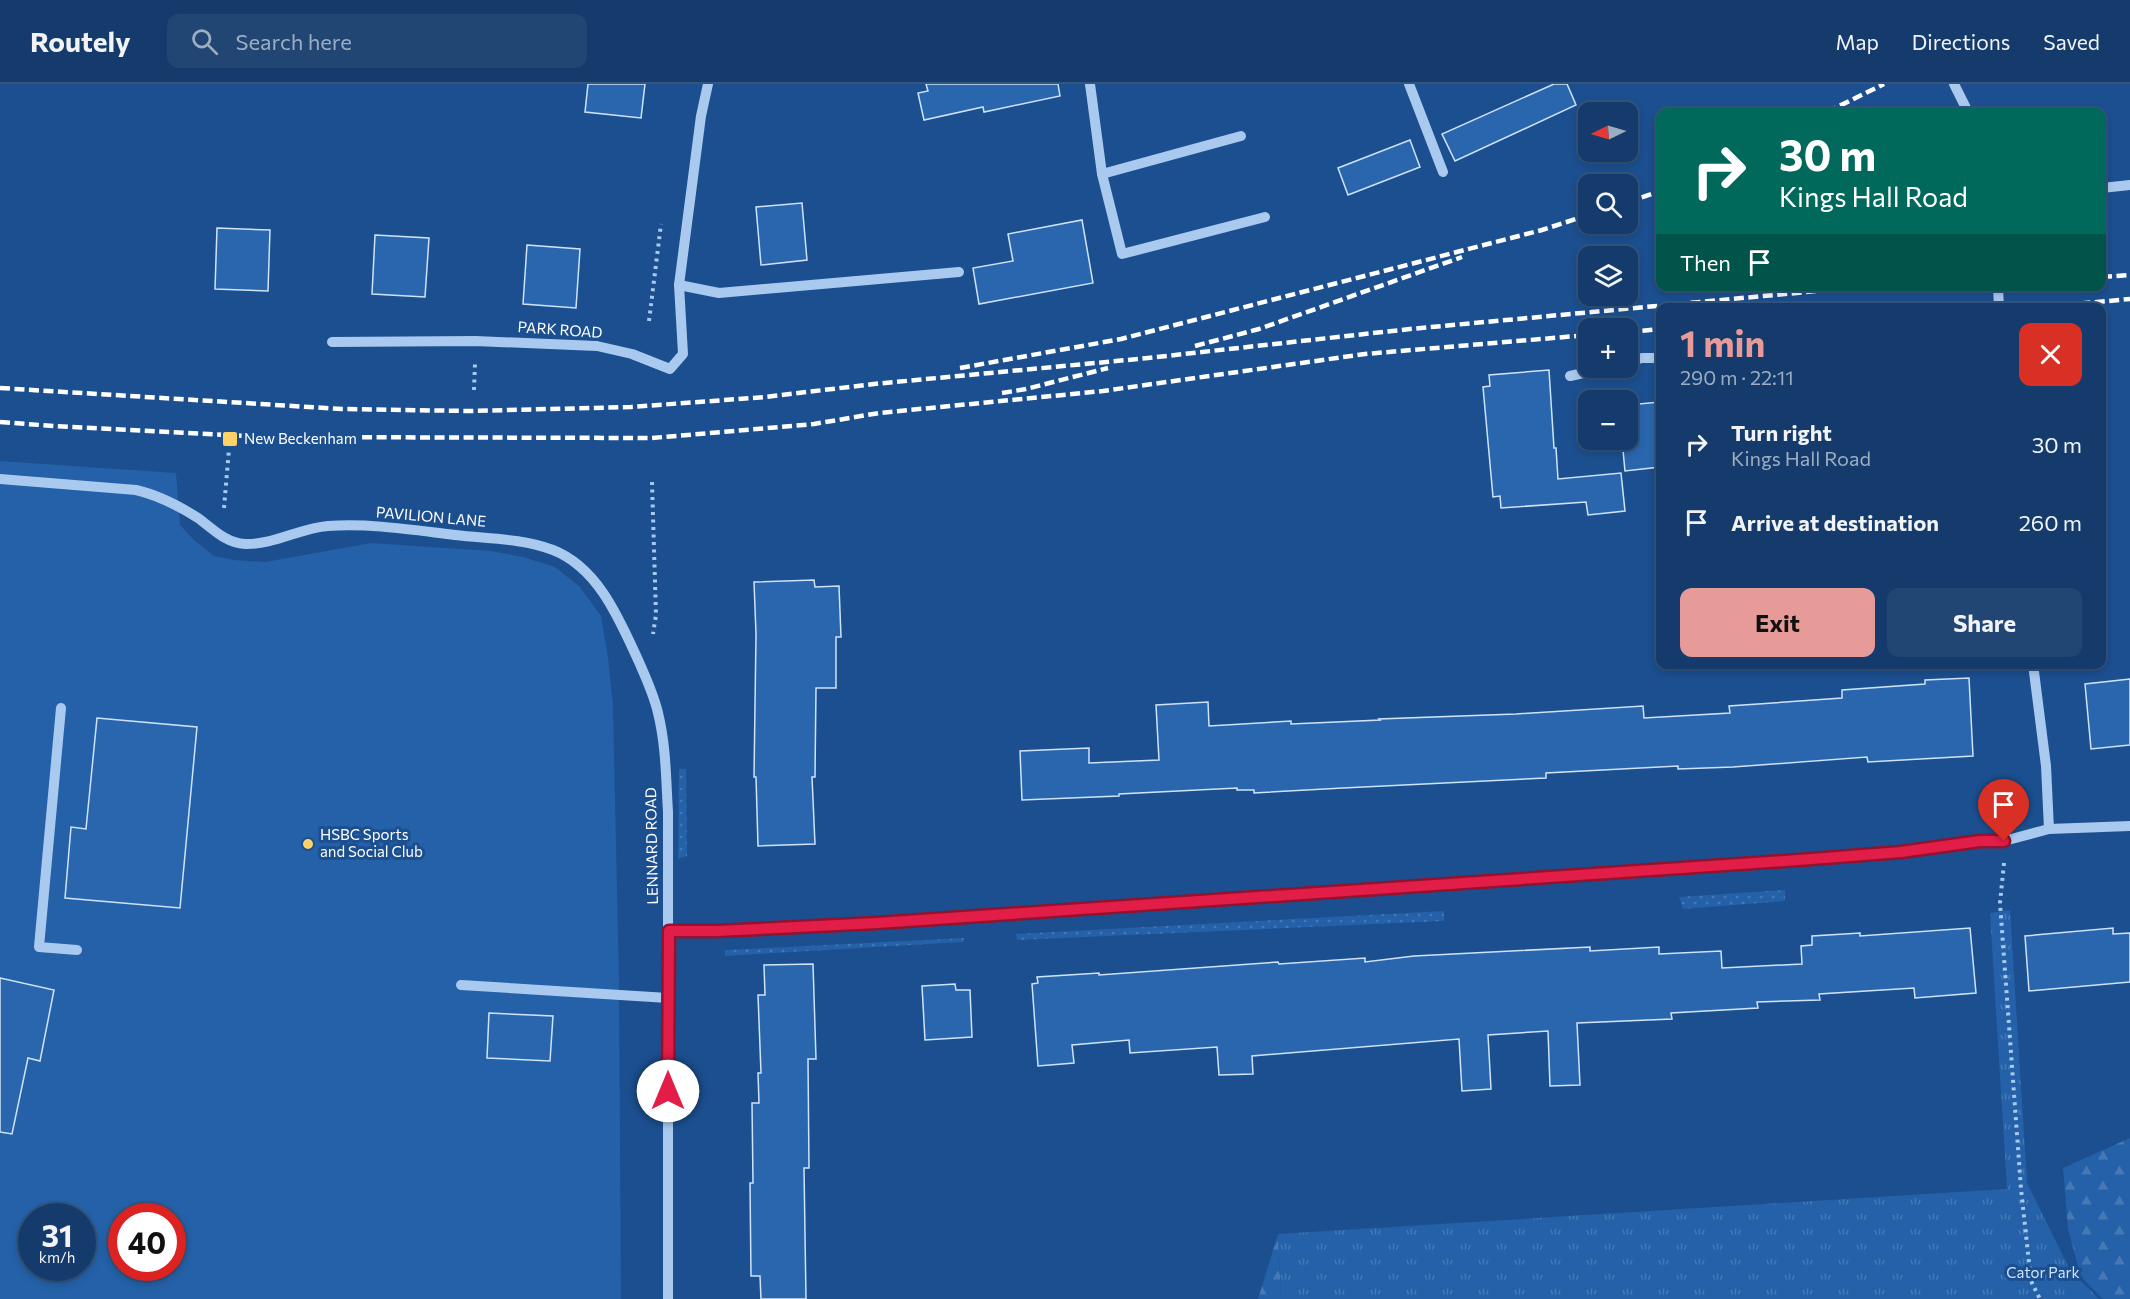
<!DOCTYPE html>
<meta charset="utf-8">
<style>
body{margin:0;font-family:Commissioner,sans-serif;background:#214673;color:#f1f3f6;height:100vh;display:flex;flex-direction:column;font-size:22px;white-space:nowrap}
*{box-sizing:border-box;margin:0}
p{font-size:20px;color:#9dadc1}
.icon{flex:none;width:33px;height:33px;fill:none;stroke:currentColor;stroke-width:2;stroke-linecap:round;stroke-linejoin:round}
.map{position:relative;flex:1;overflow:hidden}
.panel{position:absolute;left:1656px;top:219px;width:450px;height:366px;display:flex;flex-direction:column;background:#143b6b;border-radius:12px;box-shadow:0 3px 9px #0003,0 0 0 2px #33557e}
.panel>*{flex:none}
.banner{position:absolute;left:1656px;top:24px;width:450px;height:183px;border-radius:12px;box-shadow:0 3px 9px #0003,0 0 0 2px #33557e;background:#00695c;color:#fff;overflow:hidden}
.needle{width:39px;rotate:265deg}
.fabs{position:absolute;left:1578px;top:18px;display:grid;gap:12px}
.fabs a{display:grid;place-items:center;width:60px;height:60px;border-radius:12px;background:#143b6b;box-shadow:0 3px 9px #0003,0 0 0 2px #33557e;font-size:30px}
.speed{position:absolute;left:18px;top:1119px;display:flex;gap:12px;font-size:30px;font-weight:700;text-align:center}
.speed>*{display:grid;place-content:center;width:78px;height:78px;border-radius:50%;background:#143b6b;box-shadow:0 3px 9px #0003,0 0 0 2px #33557e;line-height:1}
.speed small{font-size:15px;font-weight:400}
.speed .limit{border:9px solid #d22;background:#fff;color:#111}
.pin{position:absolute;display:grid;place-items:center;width:51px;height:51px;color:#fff;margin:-62px -26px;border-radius:50% 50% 50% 0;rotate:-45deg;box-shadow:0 0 6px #0007}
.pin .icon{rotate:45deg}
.me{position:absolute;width:66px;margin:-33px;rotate:0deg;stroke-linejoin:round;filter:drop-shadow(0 0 4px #0008)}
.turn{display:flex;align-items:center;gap:21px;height:126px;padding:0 24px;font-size:27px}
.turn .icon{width:78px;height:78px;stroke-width:2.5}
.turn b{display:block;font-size:42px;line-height:51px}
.then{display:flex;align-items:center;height:57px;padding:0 24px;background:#0003;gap:12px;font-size:22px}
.round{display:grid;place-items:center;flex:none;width:63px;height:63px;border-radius:12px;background:#214673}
.summary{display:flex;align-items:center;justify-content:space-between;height:102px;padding:0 24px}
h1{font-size:36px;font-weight:700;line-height:45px;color:#e69b98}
.action{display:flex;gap:12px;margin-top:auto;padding:12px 24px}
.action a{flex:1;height:69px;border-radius:12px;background:#e69b98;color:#111;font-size:24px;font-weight:700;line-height:69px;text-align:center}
.action a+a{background:#214673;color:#f1f3f6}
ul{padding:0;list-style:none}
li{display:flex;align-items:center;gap:18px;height:78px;padding:0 24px}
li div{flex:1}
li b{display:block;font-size:22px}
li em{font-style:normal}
header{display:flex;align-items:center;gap:36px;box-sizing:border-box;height:84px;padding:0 30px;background:#143b6b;border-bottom:2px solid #33557e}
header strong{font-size:28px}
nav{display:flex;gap:33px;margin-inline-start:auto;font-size:21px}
.search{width:420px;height:54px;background:#214673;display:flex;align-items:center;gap:15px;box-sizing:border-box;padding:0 21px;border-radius:12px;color:#9dadc1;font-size:22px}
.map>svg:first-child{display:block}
.grass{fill:url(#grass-dots)}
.forest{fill:url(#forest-firs)}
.park{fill:url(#park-tufts)}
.garden{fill:#2461a8;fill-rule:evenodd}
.building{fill:#2a66ad;stroke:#cfe3fa;stroke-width:1.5}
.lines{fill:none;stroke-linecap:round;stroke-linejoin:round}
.path{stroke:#a9c9ee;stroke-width:4;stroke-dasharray:3 4.5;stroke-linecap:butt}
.minor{stroke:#a9c9ee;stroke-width:10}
.rail{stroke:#fff;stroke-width:4.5;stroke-dasharray:10 4.5;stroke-linecap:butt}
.route-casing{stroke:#92132f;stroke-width:15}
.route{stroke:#e11d48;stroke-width:10}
.poi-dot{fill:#ffd166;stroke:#1b4f8f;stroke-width:2}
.labels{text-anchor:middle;stroke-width:6;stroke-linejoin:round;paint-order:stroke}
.street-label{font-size:15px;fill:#fff;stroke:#1b4f8f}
.poi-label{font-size:15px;fill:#fff;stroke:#1b4f8f;text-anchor:start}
.park-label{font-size:15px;fill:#cfe3fa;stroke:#1b4f8f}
</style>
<header>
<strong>Routely</strong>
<div class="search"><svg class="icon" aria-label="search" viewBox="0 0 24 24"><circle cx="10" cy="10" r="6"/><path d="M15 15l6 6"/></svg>Search here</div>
<nav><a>Map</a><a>Directions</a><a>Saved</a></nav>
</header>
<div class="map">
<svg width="2130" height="1215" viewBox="0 0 2130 1215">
<defs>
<pattern id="grass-dots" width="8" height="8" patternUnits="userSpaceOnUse" patternTransform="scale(1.5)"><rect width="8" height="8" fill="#2461a8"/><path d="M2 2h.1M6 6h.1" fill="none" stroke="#4579b5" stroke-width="1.8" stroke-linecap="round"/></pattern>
<pattern id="forest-firs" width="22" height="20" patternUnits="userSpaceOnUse" patternTransform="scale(1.5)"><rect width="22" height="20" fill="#2461a8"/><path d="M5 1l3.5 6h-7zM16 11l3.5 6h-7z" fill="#4579b5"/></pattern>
<pattern id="park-tufts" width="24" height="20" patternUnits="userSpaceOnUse" patternTransform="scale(1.5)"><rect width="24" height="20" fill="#2461a8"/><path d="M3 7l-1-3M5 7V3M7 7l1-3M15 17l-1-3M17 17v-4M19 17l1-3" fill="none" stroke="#4579b5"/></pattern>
</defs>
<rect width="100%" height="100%" fill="#1b4f8f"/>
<g class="grass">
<path d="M679,685h7l1,87 -9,3z"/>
<path d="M1785,806v11l-102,8 -4,-12z"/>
<path d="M1444,827v10l-427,19 -1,-6z"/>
<path d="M964,854l-1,4 -238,14v-6z"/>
</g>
<g class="forest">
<path d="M2130,1054v161h-27l-22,-22 -13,-48 -5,-61z"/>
<path d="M1278,1150l3,65h-23z"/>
</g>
<path class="park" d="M2010,826l17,273 43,87 29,29h-818l-3,-65 729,-45 -17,-276z"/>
<path class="garden" d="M0,377l176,12 4,52 15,16 19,15 20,4 31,2 106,-19 120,8 32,6 32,10 25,20 21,29 7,41 5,48 6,277 2,317h-621zM32,1132h50v52h-50zM122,1132h50v52h-50z"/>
<g class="building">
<path d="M588,0h57l-4,34 -56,-6z"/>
<path d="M926,0h132l2,12 -76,16 -1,-5 -59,13 -6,-27 10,-2z"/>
<path d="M1554,0h13l9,21 -121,56 -13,-27z"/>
<path d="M1410,56l10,27 -72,28 -10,-27z"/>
<path d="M802,119l5,57 -46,5 -5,-58z"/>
<path d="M1082,136l11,63 -114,21 -6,-36 40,-7 -5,-27z"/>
<path d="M217,144l53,2 -2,61 -53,-2z"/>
<path d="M375,151l54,3 -4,59 -53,-3z"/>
<path d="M527,161l53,4 -4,59 -53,-4z"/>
<path d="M1549,286l5,78h2l2,31 63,-6 4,38 -37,4 -2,-13 -85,6 -1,-12 -7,1 -10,-110 7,-1 -1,-11z"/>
<path d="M1660,318v65l-35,4 -3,-31h6v-35z"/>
<path d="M814,496l1,7 24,-1 2,51h-5v51h-20l-1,89h-3l3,67 -57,2 -2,-69h-2l2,-143 -2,-52z"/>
<path d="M1969,594l4,78 -105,6 -1,-5 -134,10 -55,2v-3l-132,7v5l-203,10 -89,5v-3h-17v-2l-118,6v2l-97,4 -2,-49 69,-3v15l70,-3 -3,-55 52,-3 1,24 82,-5v3l89,-4 -1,-1 137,-5 127,-8 1,12 86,-5 -1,-7 113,-8v-8l83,-6v-4z"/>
<path d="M2130,595v66l-39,4 -6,-65z"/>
<path d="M97,634l100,9 -17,181 -115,-10 6,-71 15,2z"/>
<path d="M1970,844l6,65 -61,5 -1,-10 -95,6 1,6 -63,2 1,6 -87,5 1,6 -95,4 3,62 -30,1 -2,-55 -60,4 3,54 -29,2 -3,-52 -207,17 1,18 -34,1 -2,-28 -87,6 -1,-13 -57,5 2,18 -36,3 -6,-82 6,-1 -1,-6 62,-4v2l179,-13 1,2 86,-6v4l49,-6 176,-9v4l69,-4v7l62,-3 1,17 80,-4 -1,-18 11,-1v-9l48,-3v3z"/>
<path d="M2113,844v6l17,-1v49l-101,9 -4,-55z"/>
<path d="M813,880l3,95h-8l1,109h-5l2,131h-45l-1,-23h-9l-1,-93h3l-1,-80h7l-1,-30h3l-3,-78h7l-1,-30z"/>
<path d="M0,894l54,12 -14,71 -12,-3 -16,76 -12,-2z"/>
<path d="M955,900l1,6h14l2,47 -47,3 -3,-54z"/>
<path d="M489,929l64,3 -3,45 -63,-3z"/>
</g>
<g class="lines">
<g class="path">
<path d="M649,237l12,-97"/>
<path d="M474,306l1,-27"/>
<path d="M652,398l4,133 -3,19"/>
<path d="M224,424l5,-59"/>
<path d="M2004,779l-4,40 21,286 10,92 9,18"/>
</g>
<g class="minor">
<path d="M1090,0l12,90 20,80 143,-37"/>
<path d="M1409,0l34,88"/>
<path d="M1954,0l14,28"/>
<path d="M1102,90l139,-38"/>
<path d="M2102,104l28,-3"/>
<path d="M679,201l40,8 240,-21"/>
<path d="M1998,202l1,22"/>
<path d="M332,258l143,-1 122,5 35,8 38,15 13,-15 -4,-69 22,-169 7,-32"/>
<path d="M1628,278l14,-4h18"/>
<path d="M1570,292l36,-8"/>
<path d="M0,395l136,11c22,5 43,16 62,28 14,10 27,25 47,26 29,1 55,-16 83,-18 42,-3 85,4 127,9 33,4 66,3 98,15 46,18 67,71 86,112 7,16 15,33 19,51 8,32 8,66 10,99v487"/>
<path d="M2033,580l13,102 3,63"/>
<path d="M61,624l-22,239 38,3"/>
<path d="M668,847h49l174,-9 908,-62 102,-8 79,-11h24l45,-12 81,-3"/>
<path d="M461,901l207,13"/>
</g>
<g class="rail">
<path d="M1827,28l57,-28"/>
<path d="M1628,118l32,-11"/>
<path d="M2102,193l28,-2"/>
<path d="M2008,224l45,-2 77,-7"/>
<path d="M1628,248l32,-3"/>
<path d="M1195,262l64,-17 203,-72"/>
<path d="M960,284l161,-29 421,-109 46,-15"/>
<path d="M0,304l342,21 127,2 162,-4 134,-10 109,-13 274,-26 262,-29 418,-39 143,-4"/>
<path d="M1002,309l24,-4 82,-21"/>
<path d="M0,338l54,4 214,11 384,1 162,-14 65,-11 224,-22 262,-37 223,-19"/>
</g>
</g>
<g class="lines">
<defs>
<path id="route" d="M668,1007l1,-160h48l160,-8 922,-63 102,-8 79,-11h24"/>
</defs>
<use href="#route" class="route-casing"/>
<use href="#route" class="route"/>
</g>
<g class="poi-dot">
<rect x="222" y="347" width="16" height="16" rx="3"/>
<circle cx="308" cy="760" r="6"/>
</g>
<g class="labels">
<g class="street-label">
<text transform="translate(560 246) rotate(4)" y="5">PARK ROAD</text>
<text transform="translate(431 433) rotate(5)" y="5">PAVILION LANE</text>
<text transform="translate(652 762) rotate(-91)" y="5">LENNARD ROAD</text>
</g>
<g class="poi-label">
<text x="244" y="360">New Beckenham</text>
<text x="320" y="756">HSBC Sports<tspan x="320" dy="17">and Social Club</tspan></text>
</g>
<g class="park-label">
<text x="2043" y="1194">Cator Park</text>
</g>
</g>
</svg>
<div class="fabs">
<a><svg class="needle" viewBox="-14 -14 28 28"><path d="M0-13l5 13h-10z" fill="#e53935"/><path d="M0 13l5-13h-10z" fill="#9dadc1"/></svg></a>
<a><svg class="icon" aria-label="search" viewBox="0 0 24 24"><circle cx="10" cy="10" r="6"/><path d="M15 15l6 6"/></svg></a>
<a><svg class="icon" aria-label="layers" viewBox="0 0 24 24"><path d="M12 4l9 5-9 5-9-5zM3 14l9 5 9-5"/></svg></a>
<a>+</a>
<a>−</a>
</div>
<div class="speed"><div>31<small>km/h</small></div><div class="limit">40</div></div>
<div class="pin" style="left:2004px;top:757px;background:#d93025"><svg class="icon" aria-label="arrive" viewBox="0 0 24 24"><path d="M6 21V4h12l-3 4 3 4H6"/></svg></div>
<svg class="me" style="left:668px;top:1007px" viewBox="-20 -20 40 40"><circle r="19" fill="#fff"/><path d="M0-13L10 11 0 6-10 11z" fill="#e11d48"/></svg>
<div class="banner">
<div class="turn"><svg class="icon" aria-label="right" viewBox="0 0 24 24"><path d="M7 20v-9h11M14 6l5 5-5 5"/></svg><div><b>30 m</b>Kings Hall Road</div></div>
<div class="then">Then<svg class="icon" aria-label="arrive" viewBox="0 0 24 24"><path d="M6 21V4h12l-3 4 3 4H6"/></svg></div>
</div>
<section class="panel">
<div class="summary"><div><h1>1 min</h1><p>290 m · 22:11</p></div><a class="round" style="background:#d93025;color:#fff"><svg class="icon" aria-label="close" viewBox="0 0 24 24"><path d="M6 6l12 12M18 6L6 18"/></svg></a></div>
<ul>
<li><svg class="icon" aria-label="right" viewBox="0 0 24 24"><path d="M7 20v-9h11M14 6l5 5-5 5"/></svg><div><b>Turn right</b><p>Kings Hall Road</p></div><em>30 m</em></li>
<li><svg class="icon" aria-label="arrive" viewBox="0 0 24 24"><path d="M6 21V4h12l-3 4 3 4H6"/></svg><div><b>Arrive at destination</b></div><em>260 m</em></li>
</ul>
<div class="action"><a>Exit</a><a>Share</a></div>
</section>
</div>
